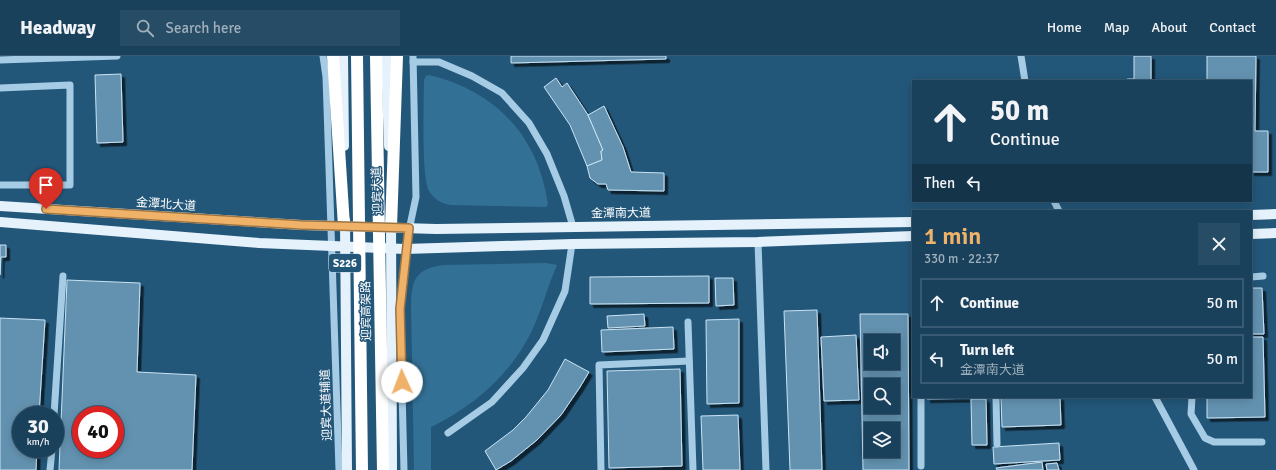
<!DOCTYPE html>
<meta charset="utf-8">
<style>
body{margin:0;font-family:Signika,"Noto Sans SC",sans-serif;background:#274c65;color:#f1f3f6;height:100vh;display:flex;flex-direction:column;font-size:15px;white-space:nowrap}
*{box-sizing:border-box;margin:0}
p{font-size:13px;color:#9fafbb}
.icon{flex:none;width:22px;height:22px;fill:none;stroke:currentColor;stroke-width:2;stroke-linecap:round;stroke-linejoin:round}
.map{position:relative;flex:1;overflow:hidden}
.sheet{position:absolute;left:912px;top:154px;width:340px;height:188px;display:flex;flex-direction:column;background:#1a415c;border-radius:0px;box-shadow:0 2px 10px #0003,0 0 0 1px #385a72}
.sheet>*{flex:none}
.hud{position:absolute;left:912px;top:24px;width:340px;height:122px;border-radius:0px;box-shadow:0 2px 10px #0003,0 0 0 1px #385a72;background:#1a415c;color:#f1f3f6;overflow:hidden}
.buttons{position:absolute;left:864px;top:278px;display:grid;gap:8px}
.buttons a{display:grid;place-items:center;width:36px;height:36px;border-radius:0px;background:#1a415c;box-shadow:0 2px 10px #0003,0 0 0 1px #385a72;font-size:20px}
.speed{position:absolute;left:12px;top:350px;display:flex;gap:8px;font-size:20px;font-weight:700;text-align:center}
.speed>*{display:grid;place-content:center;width:52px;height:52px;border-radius:50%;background:#1a415c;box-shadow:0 2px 10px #0003,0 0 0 1px #385a72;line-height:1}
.speed small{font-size:10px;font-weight:400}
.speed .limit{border:6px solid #d22;background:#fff;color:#111}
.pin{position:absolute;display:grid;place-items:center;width:34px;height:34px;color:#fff;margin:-41px -17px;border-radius:50% 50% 50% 0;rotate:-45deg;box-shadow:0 0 4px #0007}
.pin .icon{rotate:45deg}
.me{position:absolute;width:44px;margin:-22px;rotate:358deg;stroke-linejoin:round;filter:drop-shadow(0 0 3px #0008)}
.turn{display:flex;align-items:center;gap:14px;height:84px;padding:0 12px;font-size:18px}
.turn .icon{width:52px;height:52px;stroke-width:2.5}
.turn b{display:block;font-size:28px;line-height:34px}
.then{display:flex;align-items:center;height:38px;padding:0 12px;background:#0003;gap:8px;font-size:15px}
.round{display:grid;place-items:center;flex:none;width:42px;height:42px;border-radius:0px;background:#274c65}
.head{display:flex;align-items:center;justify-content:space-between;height:68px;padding:0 12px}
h1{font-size:24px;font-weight:600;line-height:30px;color:#efb268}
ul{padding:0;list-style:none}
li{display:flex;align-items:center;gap:12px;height:50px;margin:0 8px 6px;padding:0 4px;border:2px solid #385a72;border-radius:0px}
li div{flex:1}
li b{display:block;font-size:15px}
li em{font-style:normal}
header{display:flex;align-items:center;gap:24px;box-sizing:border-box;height:56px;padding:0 20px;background:#1a415c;border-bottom:1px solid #385a72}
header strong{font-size:19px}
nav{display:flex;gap:22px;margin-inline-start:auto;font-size:14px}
.search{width:280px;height:36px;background:#274c65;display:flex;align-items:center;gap:10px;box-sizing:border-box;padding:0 14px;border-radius:0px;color:#9fafbb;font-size:15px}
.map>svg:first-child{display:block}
.green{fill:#337095}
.building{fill:#6492b0;stroke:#c8e3f4;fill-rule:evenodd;filter:url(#shadow)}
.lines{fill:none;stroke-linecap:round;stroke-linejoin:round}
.minor{stroke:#a5cce4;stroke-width:7}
.major{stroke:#e5f2fc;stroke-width:10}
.highway{stroke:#fff;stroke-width:12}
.highway-bridge{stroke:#fff;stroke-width:12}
.route-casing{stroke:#9b7444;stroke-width:10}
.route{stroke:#efb268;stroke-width:7}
.labels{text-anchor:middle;stroke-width:3;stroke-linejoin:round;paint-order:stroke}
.shield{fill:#23577a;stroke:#bdcdd7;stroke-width:1}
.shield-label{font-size:11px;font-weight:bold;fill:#fff}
.street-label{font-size:12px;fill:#fff;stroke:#23577a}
</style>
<header>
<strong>Headway</strong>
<div class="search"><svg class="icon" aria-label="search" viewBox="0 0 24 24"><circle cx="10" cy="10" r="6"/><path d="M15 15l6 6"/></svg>Search here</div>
<nav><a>Home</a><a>Map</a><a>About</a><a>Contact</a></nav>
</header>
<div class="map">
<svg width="1276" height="414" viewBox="0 0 1276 414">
<defs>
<filter id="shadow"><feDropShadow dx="3.5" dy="3.5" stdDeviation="0" flood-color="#0009"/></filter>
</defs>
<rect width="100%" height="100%" fill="#23577a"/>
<g class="green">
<path d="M429,19c67,16 109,61 119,129l-2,3 -95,-2c-9,-1 -17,-6 -22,-14 -8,-15 -5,-90 -5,-111l2,-4z"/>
<path d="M546,207l11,2c-8,18 -13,36 -20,54 -20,50 -59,85 -106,108v43h-17l-3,-166c1,-26 5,-35 33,-39z"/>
</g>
<g class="building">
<path d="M511,0h155v3l-155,4z"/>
<path d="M1134,0h17v25h-24v-2h7z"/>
<path d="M1207,0h49l-1,75h13v41h-17v-91h-44z"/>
<path d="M121,18l2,68 -26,1 -2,-68z"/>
<path d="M556,22l6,9 5,-4 21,32 15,35 -2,1 1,9 -15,6 -17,-41 -26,-38z"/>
<path d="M604,50l19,41 8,25 33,1v18l-56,-1 -2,-6h-8l-8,-6 -3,-12 15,-6 -1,-9 2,-1 -15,-35z"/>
<path d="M0,189h6v12h-5l-1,18z"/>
<path d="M709,220v27l-119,1v-27z"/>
<path d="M715,222h18l1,27 -18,1z"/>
<path d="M67,224l73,3 -3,89 59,3 -4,95h-133zM81,359h34v34h-34z"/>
<path d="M1251,232h11l2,46h-13z"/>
<path d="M817,254l5,160h-32l-6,-159z"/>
<path d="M644,258l1,12 -37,2 -1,-12z"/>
<path d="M860,258h48l1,156h-46zM871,285h22v22h-22zM871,329h22v22h-22zM871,373h22v22h-22z"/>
<path d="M0,262l45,2 -6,95h-18v34h16l-1,21h-36z"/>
<path d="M739,263v84l-32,1 -1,-84z"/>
<path d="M673,271l1,22 -72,3 -1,-22z"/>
<path d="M856,279l3,65 -35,1 -3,-64z"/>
<path d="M1251,281h12l2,80 -58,1v-21h44z"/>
<path d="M565,303l24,13 -9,15 -19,28 -24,25 -26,21 -15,9 -11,-19 28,-21 13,-13 22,-27z"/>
<path d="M680,313l2,97 -73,2 -2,-97z"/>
<path d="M927,341h57v1l-57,1z"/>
<path d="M1001,341h59l1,28 -59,2z"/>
<path d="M971,343h15l1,46h-15z"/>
<path d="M738,359l2,55h-37l-2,-54z"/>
<path d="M1059,387l1,17 -66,4 -1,-17z"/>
<path d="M1042,406l1,8h-46l-1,-2z"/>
<path d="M1057,407l2,7h-12l-1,-6z"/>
</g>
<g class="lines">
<g class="minor">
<path d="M323,0l3,21 13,393"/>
<path d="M1021,0l4,25"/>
<path d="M0,4l117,-4"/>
<path d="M413,6h26l33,14 30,17 27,30 18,31 17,42 9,31"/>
<path d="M0,32l70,-3v100h-70"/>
<path d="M1054,145l5,10"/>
<path d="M758,186l8,228"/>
<path d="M1251,221l12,-1"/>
<path d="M688,266l5,148"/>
<path d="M921,341v69"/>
<path d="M996,341l1,47"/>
<path d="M1155,341l39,73"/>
<path d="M1192,341l-1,17 14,24 9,4h48"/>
<path d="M54,359l9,-139"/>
<path d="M448,377l44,-31 31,-34 20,-28 22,-49 7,-47"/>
<path d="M50,414l2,-21"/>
<path d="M404,414l-4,-161 4,-27 1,-33 11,-52 -3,-141"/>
<path d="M601,414l-2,-105 90,-4"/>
</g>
<g class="major">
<path d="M343,0l1,90"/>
<path d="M386,0l3,90"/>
<path d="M0,150l302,19 134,4 477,-7"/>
<path d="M1251,159l25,-1"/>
<path d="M345,164l2,250"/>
<path d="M0,166l259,21 146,6 167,-5 186,-2 155,-6"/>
<path d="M391,166l1,248"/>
<path d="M1251,178l25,-1"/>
</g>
<g class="highway">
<path d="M333,0l11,170"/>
<path d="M391,171l6,-171"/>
</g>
<g class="highway-bridge">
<path d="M357,0l5,414"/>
<path d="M376,0l7,414"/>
</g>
</g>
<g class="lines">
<defs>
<path id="route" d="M46,153l256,16 107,3 -9,81 2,73"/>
</defs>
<use href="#route" class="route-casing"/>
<use href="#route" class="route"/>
</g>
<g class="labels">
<rect class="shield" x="329" y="198" width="32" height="18" rx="3"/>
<g class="shield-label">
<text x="345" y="211">S226</text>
</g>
<g class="street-label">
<text transform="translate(377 135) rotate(-92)" y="4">迎宾大道</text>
<text transform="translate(166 148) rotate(4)" y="4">金潭北大道</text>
<text transform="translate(621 157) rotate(-1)" y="4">金潭南大道</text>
<text transform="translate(366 255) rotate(-91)" y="4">迎宾高架路</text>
<text transform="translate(326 349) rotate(-92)" y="4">迎宾大道辅道</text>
</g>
</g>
</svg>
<div class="buttons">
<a><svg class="icon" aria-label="sound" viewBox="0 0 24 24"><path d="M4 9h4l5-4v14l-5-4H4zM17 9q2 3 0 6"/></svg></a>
<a><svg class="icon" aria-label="search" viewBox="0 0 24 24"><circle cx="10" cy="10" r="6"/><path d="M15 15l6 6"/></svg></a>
<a><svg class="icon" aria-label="layers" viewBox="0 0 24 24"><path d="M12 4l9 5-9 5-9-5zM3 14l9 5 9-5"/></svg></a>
</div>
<div class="speed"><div>30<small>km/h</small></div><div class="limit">40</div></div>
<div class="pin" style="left:46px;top:153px;background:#d93025"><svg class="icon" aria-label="arrive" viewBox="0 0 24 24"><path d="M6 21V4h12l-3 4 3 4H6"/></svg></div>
<svg class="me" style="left:402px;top:326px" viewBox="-20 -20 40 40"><circle r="19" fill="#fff"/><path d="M0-13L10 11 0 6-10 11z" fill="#efb268"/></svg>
<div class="hud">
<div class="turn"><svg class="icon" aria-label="ahead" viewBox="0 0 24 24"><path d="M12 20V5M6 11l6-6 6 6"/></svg><div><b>50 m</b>Continue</div></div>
<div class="then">Then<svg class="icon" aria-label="left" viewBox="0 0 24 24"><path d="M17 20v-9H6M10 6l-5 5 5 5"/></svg></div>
</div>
<section class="sheet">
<div class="head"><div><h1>1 min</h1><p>330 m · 22:37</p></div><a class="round"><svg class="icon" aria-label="close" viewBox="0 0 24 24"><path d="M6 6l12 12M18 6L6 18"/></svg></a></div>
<ul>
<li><svg class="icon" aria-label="ahead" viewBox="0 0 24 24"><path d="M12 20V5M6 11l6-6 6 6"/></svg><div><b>Continue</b></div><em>50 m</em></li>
<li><svg class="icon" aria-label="left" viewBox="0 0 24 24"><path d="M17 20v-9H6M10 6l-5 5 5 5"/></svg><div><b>Turn left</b><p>金潭南大道</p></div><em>50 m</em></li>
</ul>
</section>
</div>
